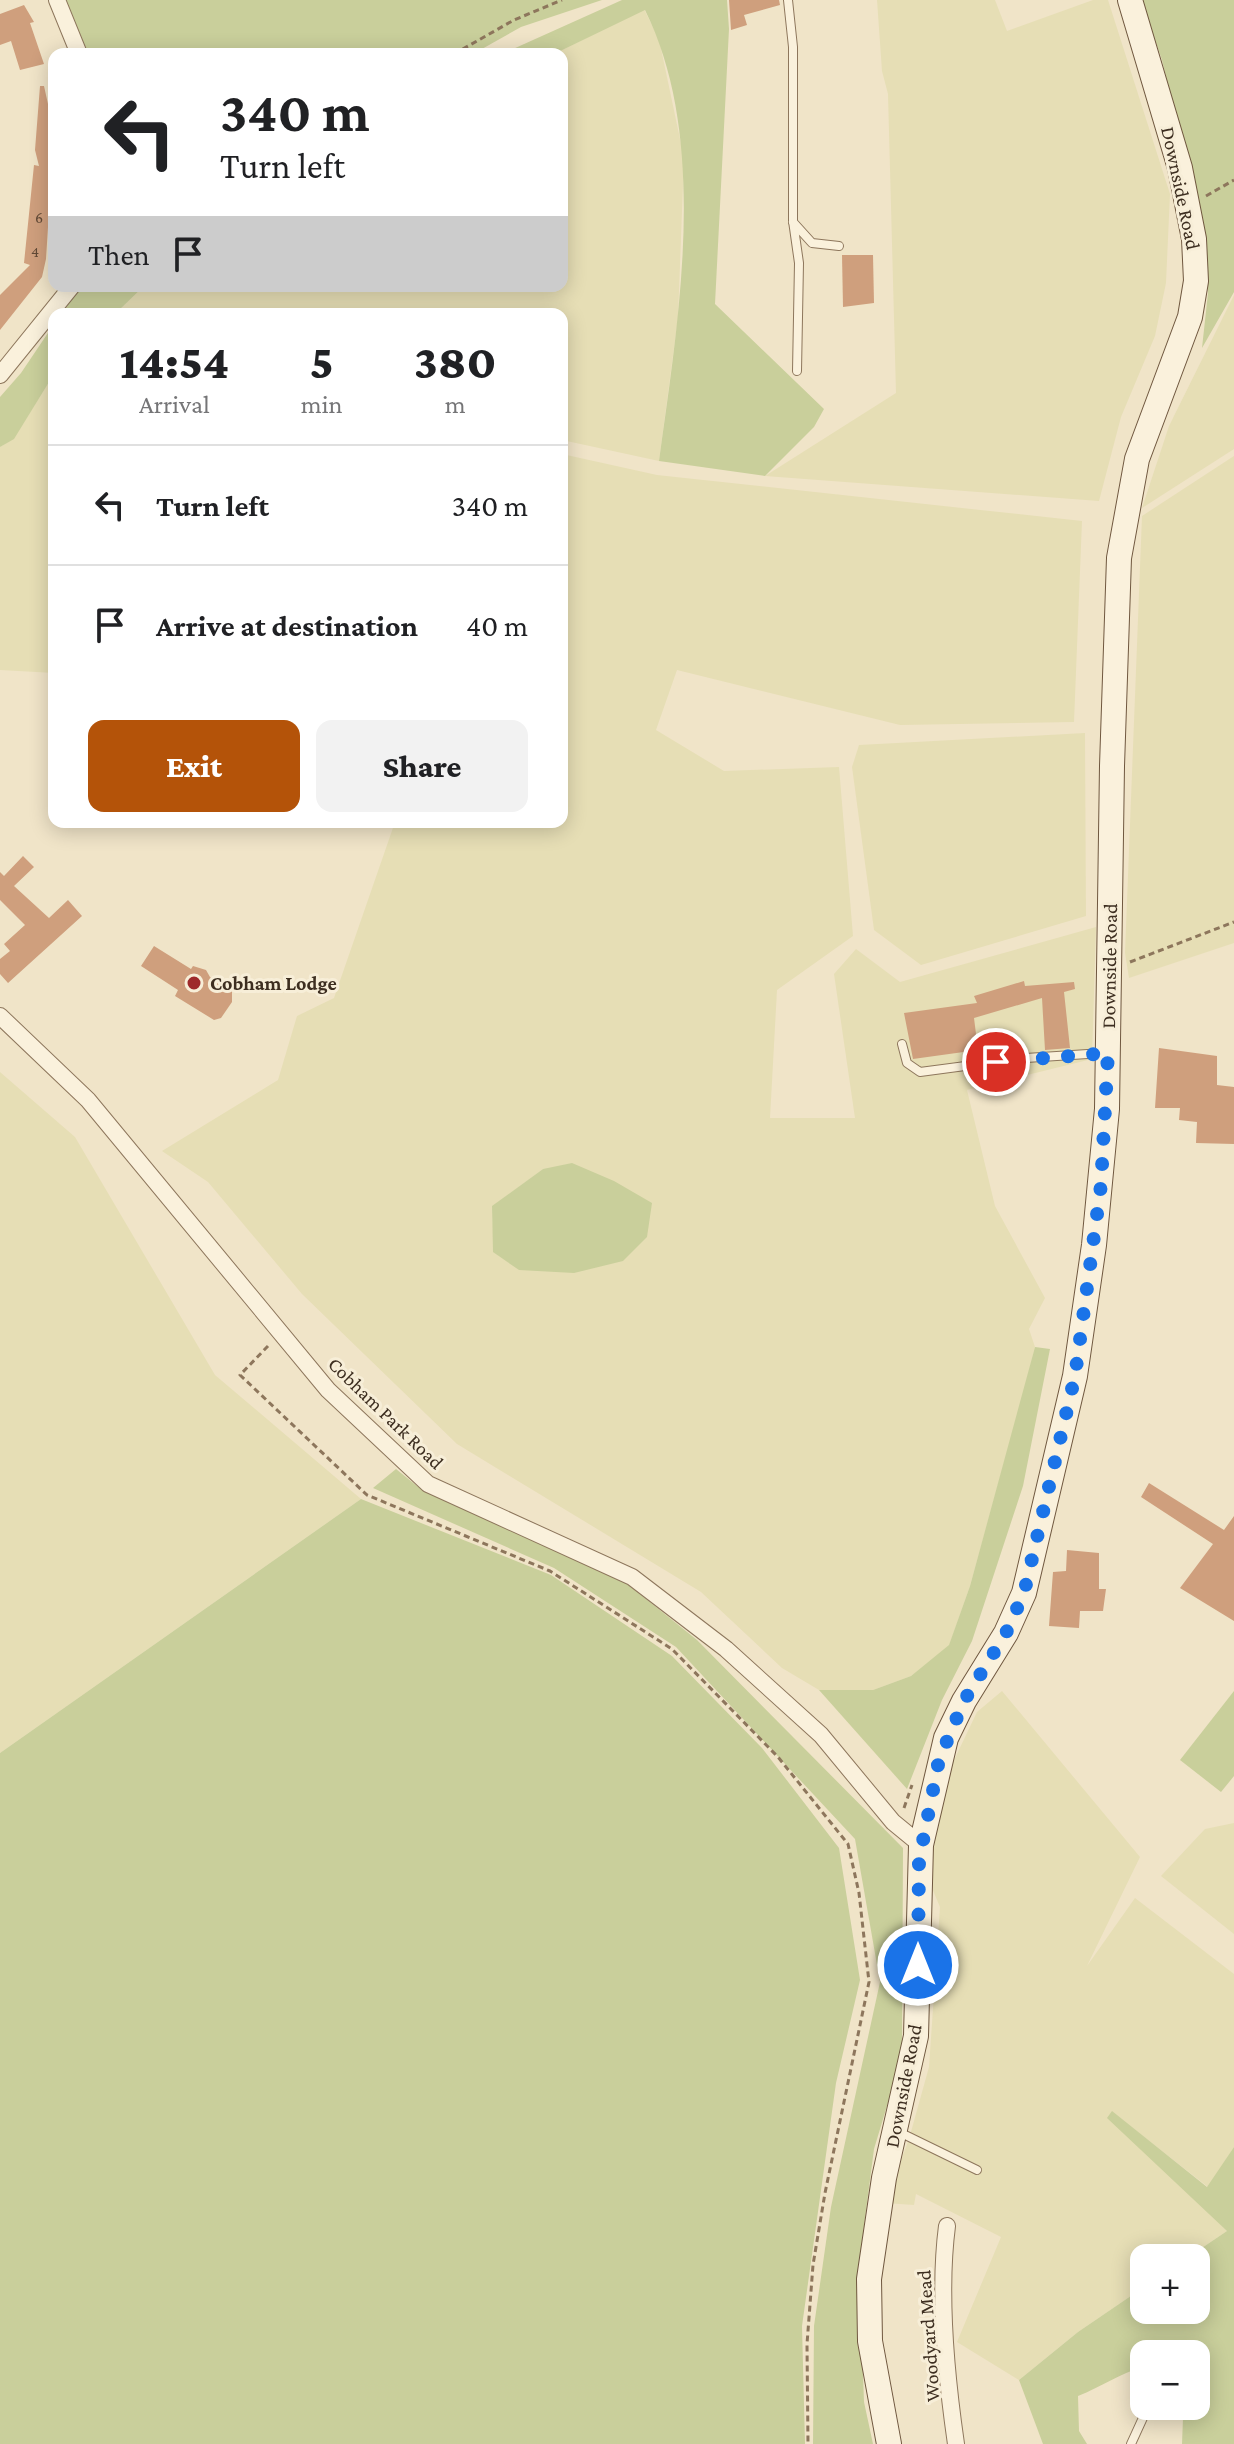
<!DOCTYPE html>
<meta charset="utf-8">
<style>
body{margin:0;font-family:"Crimson Pro",serif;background:#f2f2f2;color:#202124;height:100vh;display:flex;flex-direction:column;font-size:30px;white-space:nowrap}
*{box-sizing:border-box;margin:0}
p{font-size:26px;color:#757577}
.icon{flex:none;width:44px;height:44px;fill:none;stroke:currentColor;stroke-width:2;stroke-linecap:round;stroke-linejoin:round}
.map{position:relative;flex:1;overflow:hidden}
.sheet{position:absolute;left:48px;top:308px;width:520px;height:520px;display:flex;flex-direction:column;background:#fff;border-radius:16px;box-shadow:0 4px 20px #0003}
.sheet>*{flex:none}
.top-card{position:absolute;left:48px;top:48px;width:520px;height:244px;border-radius:16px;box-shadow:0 4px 20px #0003;background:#fff;color:#202124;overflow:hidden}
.fabs{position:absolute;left:1130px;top:2244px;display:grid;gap:16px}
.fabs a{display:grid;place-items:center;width:80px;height:80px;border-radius:16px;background:#fff;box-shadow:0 4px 20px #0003;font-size:40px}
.pin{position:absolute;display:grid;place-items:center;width:68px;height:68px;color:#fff;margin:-34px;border:4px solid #fff;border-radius:50%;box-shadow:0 2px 8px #0007}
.me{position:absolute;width:88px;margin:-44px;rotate:0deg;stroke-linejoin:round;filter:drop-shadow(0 0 6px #0008)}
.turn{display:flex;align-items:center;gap:28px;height:168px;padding:0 40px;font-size:36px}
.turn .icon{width:104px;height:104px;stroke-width:2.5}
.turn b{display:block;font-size:56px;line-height:68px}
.then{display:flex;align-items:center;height:76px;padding:0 40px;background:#0003;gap:16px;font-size:30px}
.eta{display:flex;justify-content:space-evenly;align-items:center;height:136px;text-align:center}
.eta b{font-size:48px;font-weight:800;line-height:56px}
.button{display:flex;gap:16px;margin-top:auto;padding:16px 40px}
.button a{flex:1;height:92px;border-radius:16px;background:#b45309;color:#fff;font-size:32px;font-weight:800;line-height:92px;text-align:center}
.button a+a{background:#f2f2f2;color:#202124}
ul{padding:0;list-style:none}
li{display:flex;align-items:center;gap:24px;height:120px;padding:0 40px;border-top:2px solid #e0e0e0}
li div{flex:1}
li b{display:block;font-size:30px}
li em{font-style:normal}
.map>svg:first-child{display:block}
.farmland{fill:#e6deb5;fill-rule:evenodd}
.green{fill:#c9cf9b}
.building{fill:#cf9f7d}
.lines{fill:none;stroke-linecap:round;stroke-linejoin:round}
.lane-casing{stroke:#8d765c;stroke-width:10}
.street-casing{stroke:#8d765c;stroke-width:18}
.secondary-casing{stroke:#6f573f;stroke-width:26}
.path{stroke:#8d765c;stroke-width:3;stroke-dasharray:6 4;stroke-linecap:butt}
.lane{stroke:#faf1dc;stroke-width:8}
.street{stroke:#faf1dc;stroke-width:16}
.secondary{stroke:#faf1dc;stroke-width:24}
.route{stroke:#1a73e8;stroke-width:14;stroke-dasharray:0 25.2}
.poi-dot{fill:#9e2a2b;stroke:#f7eed8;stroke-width:3}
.labels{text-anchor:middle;stroke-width:6;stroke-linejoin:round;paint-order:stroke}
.number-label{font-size:16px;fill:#624a37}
.street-label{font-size:20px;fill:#3d2e20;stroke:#f7eed8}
.poi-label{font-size:20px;font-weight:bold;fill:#3d2e20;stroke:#f7eed8;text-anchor:start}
</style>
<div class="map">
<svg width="1234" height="2444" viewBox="0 0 1234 2444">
<rect width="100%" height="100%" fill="#f0e4c8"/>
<g class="farmland">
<path d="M877,0h118l12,31 86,-31h15l62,194 -4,89 -11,53 -34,81 -22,84 -334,-25 131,-83 -8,-299 -6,-23z"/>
<path d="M644,9l15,30 25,119 -6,160 -19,143 -97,-21v-126h-447l29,-28h418v-232h-8z"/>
<path d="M1234,295v154l-92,59 27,-82z"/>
<path d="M54,374v299l-54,-3v-223l14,-9z"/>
<path d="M562,454l95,21 425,46 -8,201 -174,3 -223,-55 -21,60 68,41 115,-4 14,169 -76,54 -7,128h85l-21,-144 22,-25 44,33 196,-55 -4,132 -125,31 28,116 50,92 -16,31 6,18 -10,40 -55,199 -21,60 -38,30 -38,14h-54l-37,-22 -81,-76 -244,-148 -155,-150 -94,-112 -46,-31 116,-71 19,-64 37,-18 61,-176h167zM543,1169l-49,83 -2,-45z"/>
<path d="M1234,456v487l-105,35 -4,-25 17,-437z"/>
<path d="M1085,733l1,183 -165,49 -47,-35 -22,-163 7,-22z"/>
<path d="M0,1072l75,65 140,238 146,124 -361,254z"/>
<path d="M1002,1691l138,166 -53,109 48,-68 99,76v173l-26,40 -96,-75 115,119 -40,27h-43v29l-66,45 -59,48 -62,-38 44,-105 -85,-43 -2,11 -29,-2 24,-64 20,-72 11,-160 -14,-33 19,-95 32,-67z"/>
<path d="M1234,1823v111l-73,-58 44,-47z"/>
</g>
<g class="green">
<path d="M65,0h537l-81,27 -48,27h-386z"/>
<path d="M622,0h105l2,29 -14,275 109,105 -10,18 -49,49 -106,-15c19,-140 51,-320 -14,-451l-91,44h-52z"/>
<path d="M1141,0h93v292l-32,56 6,-55 -8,-75 -38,-158z"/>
<path d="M82,286h62l-29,28h-54z"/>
<path d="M54,324v50l-40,65 -14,8v-50l21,-24z"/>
<path d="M572,1163l42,18 38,22 -5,34 -24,24 -49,12 -55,-3 -26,-18 -1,-46 51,-37z"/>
<path d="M1035,1347l15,2 -27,137 -51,155 -30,59 -35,89 -88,-99h54l38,-14 38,-31 21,-59z"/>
<path d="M396,1469l21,17 208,96 72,58 206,208 -1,208 -28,93 -15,115 5,138 9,42h-60l1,-118 17,-119 49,-225 -25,-143 -179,-192 -122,-79 -181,-80z"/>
<path d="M361,1499l190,76 121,81 90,92 77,100 21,132 -24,103 -34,243 3,118h-805v-691z"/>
<path d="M1234,1691v85l-13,16 -41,-32z"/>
<path d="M1112,2111l95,76 27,-40v297h-52l1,-26 -4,-12h17v-52h-52v13c-24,6 -43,20 -66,29l1,35 8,13h-44l-24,-64 59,-48 66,-45v23h52v-52h-9l40,-27 -120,-113z"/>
</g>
<g class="building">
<path d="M729,0h50l1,5 -36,10 3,10 -16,5z"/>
<path d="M24,5l10,17 -4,1 14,41 -24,6 -9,-29 -11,4v-31z"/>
<path d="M40,86h4l10,45 -8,128 -4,18 -42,53v-35l30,-30 -6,-2 10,-98 5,1 -4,-16z"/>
<path d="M842,255h31l1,48 -31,4z"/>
<path d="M23,856l11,11 -20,19 35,32 19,-18 14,16 -74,67 -8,-9v-15l10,-8 -6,-7 21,-19 -25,-25v-28l4,4z"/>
<path d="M154,946l37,23 2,-3 13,4 4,7 22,14v11l-11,16 -7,2 -39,-24 3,-6 -37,-24z"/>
<path d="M1024,981l1,5 49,-4 1,7 -11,3 6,56 -25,2 -3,-52 -68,20 4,32 -65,9 -9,-46 73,-10 -3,-7z"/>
<path d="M1159,1048l58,8v29l17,2v57l-38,-1 1,-21 -18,-2 1,-12h-25z"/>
<path d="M1149,1483l75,47 10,-14v105l-54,-33 33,-44 -72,-47z"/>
<path d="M1067,1550l32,3v36h7l-3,22h-23l-1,17 -30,-2 4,-54 13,-1z"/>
</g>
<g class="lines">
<defs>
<g id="lane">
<path d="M788,0l5,47v174l6,42 -2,108"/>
<path d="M793,222l19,21 27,3"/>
<path d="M902,1044l5,19 13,9 106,-14 77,-5"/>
<path d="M899,2132l78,38"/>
<path d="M1131,2444l16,-35"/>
</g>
<g id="street">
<path d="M57,0l22,54"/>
<path d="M0,375l72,-89"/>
<path d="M0,1016l88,84 240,290 100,94 204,93 94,72 95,86 72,87 28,23"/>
<path d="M947,2226c-9,69 -1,149 9,218"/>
</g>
<path id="secondary" d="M889,2444l-19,-103 -1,-62 15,-101 32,-142 5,-191 25,-107 18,-37 42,-68 18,-40 51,-217 19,-131 13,-136 5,-343 7,-208 18,-99 53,-142 6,-36 -2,-42 -14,-71 -50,-168"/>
</defs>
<use href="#lane" class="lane-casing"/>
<use href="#street" class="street-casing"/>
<use href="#secondary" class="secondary-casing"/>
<g class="path">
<path d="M454,54l60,-34 48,-20"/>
<path d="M1206,196l28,-16"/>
<path d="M1130,962l104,-40"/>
<path d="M268,1346l-28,29 127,120 183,76 122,78 106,108 70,87 11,49 10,89 -44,211 -12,72 -6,79 1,100"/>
<path d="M904,1808l8,-23"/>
</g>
<use href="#lane" class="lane"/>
<use href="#street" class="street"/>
<use href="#secondary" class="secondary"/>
</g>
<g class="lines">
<path class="route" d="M918,1965l1,-104 20,-101 25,-59 42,-68 18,-40 51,-217 26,-191 7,-132 -112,9"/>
</g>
<circle class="poi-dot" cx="194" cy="983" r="8"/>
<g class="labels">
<g class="number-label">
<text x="39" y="223">6</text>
<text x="35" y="257">4</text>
</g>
<g class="street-label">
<text transform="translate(1181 188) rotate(78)" y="7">Downside Road</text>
<text transform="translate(1109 966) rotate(-89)" y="7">Downside Road</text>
<text transform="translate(386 1413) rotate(44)" y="7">Cobham Park Road</text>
<text transform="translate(903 2086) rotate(-79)" y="7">Downside Road</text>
<text transform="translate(928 2336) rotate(-94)" y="7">Woodyard Mead</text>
</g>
<g class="poi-label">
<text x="210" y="990">Cobham Lodge</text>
</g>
</g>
</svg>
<div class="fabs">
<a>+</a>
<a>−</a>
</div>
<div class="pin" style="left:996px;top:1062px;background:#d93025"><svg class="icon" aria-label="arrive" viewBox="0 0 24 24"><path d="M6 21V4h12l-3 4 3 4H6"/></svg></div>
<svg class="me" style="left:918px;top:1965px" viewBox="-20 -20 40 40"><circle r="17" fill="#1a73e8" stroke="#fff" stroke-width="3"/><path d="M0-11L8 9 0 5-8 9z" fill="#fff"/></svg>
<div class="top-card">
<div class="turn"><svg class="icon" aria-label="left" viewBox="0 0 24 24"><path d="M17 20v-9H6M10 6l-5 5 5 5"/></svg><div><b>340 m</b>Turn left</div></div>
<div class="then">Then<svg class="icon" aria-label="arrive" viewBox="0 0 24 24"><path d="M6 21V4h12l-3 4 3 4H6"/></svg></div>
</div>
<section class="sheet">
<div class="eta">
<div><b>14:54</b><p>Arrival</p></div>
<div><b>5</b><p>min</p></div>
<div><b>380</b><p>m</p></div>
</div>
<ul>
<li><svg class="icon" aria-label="left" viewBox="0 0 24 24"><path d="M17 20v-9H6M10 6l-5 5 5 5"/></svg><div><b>Turn left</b></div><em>340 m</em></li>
<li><svg class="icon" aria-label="arrive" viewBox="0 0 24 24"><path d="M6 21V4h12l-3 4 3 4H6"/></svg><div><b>Arrive at destination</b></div><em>40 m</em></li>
</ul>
<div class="button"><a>Exit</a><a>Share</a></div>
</section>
</div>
